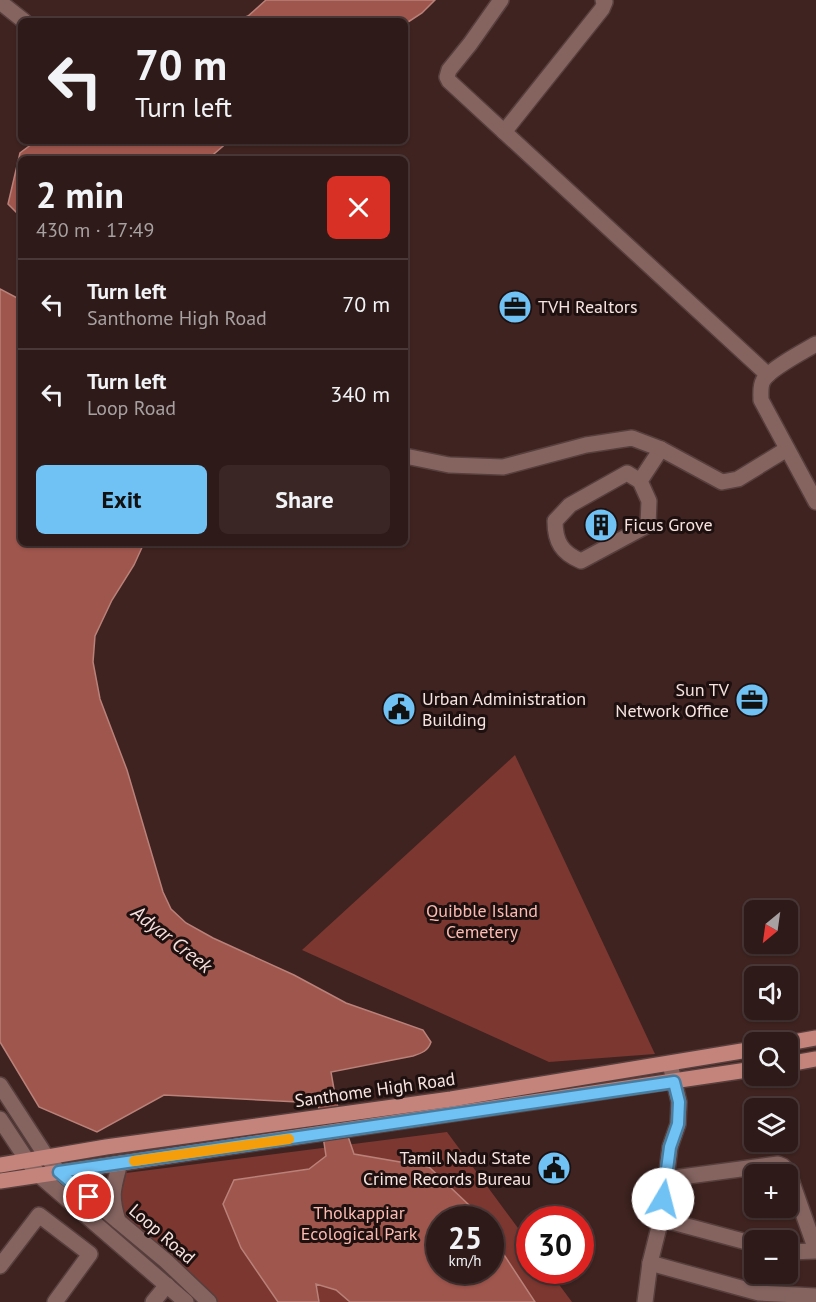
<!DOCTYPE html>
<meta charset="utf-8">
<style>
body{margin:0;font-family:"PT Sans",sans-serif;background:#3a2725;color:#f1f3f6;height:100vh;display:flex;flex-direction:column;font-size:22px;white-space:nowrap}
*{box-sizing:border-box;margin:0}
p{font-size:20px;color:#a7a1a2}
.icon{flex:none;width:33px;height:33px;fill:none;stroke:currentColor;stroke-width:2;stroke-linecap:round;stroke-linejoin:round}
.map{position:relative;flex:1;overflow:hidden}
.side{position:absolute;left:18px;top:156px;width:390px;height:390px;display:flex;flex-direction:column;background:#2e1a18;border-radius:9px;box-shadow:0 2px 4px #0004,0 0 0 2px #493837}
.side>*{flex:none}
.hud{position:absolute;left:18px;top:18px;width:390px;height:126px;border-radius:9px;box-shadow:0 2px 4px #0004,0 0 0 2px #493837;background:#2e1a18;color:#f1f3f6;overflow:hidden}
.needle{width:39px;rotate:209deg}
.fabs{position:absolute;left:744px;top:900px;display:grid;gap:12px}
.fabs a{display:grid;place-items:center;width:54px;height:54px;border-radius:9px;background:#2e1a18;box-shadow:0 2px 4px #0004,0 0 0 2px #493837;font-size:30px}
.speed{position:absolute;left:426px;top:1206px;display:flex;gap:12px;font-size:30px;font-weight:700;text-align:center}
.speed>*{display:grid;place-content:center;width:78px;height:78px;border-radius:50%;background:#2e1a18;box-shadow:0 2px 4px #0004,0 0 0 2px #493837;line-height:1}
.speed small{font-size:15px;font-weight:400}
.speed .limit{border:9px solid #d22;background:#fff;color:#111}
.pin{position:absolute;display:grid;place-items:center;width:51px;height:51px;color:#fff;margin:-26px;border:3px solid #fff;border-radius:50%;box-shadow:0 2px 6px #0007}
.me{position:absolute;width:66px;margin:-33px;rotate:8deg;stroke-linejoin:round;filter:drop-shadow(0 0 4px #0008)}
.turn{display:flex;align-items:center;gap:21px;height:126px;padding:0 18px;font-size:27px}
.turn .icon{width:78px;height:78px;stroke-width:2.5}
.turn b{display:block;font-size:42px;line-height:51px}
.round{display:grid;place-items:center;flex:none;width:63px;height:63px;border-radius:9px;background:#3a2725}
.headline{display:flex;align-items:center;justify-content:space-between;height:102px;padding:0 18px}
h1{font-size:36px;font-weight:700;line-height:45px}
.primary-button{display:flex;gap:12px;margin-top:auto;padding:12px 18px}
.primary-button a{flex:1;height:69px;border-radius:9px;background:#70c1f4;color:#111;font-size:24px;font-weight:700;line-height:69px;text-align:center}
.primary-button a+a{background:#3a2725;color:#f1f3f6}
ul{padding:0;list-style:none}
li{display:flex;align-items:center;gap:18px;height:90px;padding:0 18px;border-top:2px solid #493837}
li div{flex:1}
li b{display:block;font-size:22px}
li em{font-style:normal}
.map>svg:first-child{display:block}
.green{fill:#7b3730;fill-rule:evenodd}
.water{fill:#9f564d;stroke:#b98179;stroke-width:1.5}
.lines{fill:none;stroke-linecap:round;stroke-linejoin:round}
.minor-casing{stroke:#573f3d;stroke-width:18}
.major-casing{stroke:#573f3d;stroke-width:18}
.minor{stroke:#856460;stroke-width:15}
.major{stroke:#c4847c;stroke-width:15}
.route-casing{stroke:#497d9f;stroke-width:15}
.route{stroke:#70c1f4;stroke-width:10}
.slow{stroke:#f59e0b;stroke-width:10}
.labels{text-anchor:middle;stroke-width:6;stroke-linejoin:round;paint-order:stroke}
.poi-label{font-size:18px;fill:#f7e4e1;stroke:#1d100f;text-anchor:start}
.park-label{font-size:18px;fill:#fcbbb2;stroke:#1d100f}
.street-label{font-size:18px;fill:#f7e4e1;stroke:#1d100f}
.water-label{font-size:20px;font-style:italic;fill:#f5dedb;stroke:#1d100f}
</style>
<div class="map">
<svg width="816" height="1302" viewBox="0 0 816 1302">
<rect width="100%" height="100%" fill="#3e2320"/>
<g class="green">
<path d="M515,755l140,299 -106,8 -247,-112z"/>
<path d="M447,1132l82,111 1,27 19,1 23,31h-358l-96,-94 8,-35zM440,1220h50v50h-50z"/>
</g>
<g class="water">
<path d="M266,0h169l-13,13 -17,11v-3h-172l15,-5z"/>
<path d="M36,141h193l-21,18h-187v58l-13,-13 12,-51z"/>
<path d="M0,289l21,11v243h123l-10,22 -22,35 -17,36 -2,26 7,37 27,71 36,122 8,17 15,14 27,15 81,37 52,28 77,27 8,12c-3,9 -9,11 -18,14l-82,16 5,29 18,53 75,13 40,38 10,14 -39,1v50h50l1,-35 44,67h-185l-14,-12 -20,-6 3,18h-41l-37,-54 -18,-44 11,-24 75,-11 17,-13 -8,-53 -154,-8 -67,37 -58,-25 -39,-65z"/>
</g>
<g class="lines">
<defs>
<g id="minor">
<path d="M501,0l-31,44 -21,26 -2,7 2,4 319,294"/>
<path d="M0,2l24,19"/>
<path d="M504,132l98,-123 3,-7 -2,-2"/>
<path d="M816,344c-12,7 -48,26 -53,37 -3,5 -2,13 -2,19l55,102"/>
<path d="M405,456l44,9 54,2 83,-22 46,-7 29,11 61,33 16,-3 49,-30"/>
<path d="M640,481l-13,-8 -57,32 -15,16c0,21 7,32 26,40l67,-36 1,-24 -9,-20 21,-32"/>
<path d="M0,1085l46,71 13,16 107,89 43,41"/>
<path d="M0,1119l27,41 13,16 146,126"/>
<path d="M666,1179l112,-15 5,2 5,5 28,79"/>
<path d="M661,1219l93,25"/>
<path d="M118,1221c-8,-26 -5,-32 2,-58"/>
<path d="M788,1252l28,-1"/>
<path d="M650,1263l109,30 57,3"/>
<path d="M0,1266l39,-51 51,39 -35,48"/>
<path d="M153,1302l14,-17"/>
<path d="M645,1302l5,-39 11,-44 9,-72 8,-23 1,-22 -9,-38"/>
</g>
<g id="major">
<path d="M788,1043l28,-5"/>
<path d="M788,1064l28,-5"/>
<path d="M0,1165l106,-18 345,-48 303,-50"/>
<path d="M0,1181l754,-112"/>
</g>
</defs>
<use href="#minor" class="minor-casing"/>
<use href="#major" class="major-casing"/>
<use href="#minor" class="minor"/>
<use href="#major" class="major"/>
</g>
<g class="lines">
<defs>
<path id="route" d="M89,1197l-30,-25 615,-90 5,20 -1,22 -8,23 -7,52"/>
</defs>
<use href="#route" class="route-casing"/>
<use href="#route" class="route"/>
<path class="slow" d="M134,1161l155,-22"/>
</g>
<defs>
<symbol id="office-disc" viewBox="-11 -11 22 22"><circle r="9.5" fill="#70c1f4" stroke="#1d100f"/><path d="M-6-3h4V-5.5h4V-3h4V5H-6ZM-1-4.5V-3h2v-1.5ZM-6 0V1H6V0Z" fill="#111"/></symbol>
<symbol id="building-disc" viewBox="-11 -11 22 22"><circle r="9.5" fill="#70c1f4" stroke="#1d100f"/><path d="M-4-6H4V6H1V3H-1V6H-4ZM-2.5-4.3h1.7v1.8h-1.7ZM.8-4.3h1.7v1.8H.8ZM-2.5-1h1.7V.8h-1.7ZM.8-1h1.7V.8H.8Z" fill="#111"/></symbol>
<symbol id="civic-disc" viewBox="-11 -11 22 22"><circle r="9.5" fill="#70c1f4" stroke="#1d100f"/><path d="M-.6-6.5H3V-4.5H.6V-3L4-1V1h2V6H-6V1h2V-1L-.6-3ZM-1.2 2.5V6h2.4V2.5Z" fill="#111"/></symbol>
</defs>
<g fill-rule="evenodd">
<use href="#office-disc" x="496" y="288" width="38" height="38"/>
<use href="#building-disc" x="582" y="506" width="38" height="38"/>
<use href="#office-disc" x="733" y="681" width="38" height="38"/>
<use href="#civic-disc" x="380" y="690" width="38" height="38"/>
<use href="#civic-disc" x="535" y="1149" width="38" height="38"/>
</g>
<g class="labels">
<g class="poi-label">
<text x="538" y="313">TVH Realtors</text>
<text x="624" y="531">Ficus Grove</text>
<text x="729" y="696" text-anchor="end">Sun TV<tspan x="729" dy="21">Network Office</tspan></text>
<text x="422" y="705">Urban Administration<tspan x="422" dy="21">Building</tspan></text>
<text x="531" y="1164" text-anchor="end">Tamil Nadu State<tspan x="531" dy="21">Crime Records Bureau</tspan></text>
</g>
<g class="park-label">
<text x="482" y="917">Quibble Island<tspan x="482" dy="21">Cemetery</tspan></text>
<text x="359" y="1219">Tholkappiar<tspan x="359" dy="21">Ecological Park</tspan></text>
</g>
<g class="street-label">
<text transform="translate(375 1090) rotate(-8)" y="6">Santhome High Road</text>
<text transform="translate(162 1234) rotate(41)" y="6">Loop Road</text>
</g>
<g class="water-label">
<text transform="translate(172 939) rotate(38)" y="7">Adyar Creek</text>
</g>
</g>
</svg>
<div class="fabs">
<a><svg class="needle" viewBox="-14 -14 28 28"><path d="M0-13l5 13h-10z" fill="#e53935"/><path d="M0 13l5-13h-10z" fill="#a7a1a2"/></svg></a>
<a><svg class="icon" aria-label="sound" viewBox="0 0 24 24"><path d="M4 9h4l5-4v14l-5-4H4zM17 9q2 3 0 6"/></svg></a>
<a><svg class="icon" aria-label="search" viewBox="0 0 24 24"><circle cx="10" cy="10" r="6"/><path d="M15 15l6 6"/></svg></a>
<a><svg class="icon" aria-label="layers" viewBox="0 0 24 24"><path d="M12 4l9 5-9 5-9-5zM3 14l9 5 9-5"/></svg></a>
<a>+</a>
<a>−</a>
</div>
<div class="speed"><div>25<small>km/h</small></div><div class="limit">30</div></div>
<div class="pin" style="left:89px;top:1197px;background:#d93025"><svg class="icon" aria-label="arrive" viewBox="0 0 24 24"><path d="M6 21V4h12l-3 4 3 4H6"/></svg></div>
<svg class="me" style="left:663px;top:1199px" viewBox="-20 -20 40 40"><circle r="19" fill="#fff"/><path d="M0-13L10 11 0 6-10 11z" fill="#70c1f4"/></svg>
<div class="hud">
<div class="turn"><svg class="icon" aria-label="left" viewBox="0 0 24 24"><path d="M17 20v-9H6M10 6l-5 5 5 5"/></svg><div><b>70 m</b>Turn left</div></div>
</div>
<section class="side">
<div class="headline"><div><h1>2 min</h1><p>430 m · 17:49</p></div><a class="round" style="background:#d93025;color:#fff"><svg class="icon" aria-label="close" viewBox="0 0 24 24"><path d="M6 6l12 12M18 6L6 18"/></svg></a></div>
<ul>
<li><svg class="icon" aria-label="left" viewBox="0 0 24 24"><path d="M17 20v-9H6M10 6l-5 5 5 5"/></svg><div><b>Turn left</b><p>Santhome High Road</p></div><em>70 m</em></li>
<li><svg class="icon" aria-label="left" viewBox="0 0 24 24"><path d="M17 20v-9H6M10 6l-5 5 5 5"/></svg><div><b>Turn left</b><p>Loop Road</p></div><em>340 m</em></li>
</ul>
<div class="primary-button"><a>Exit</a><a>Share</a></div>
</section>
</div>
